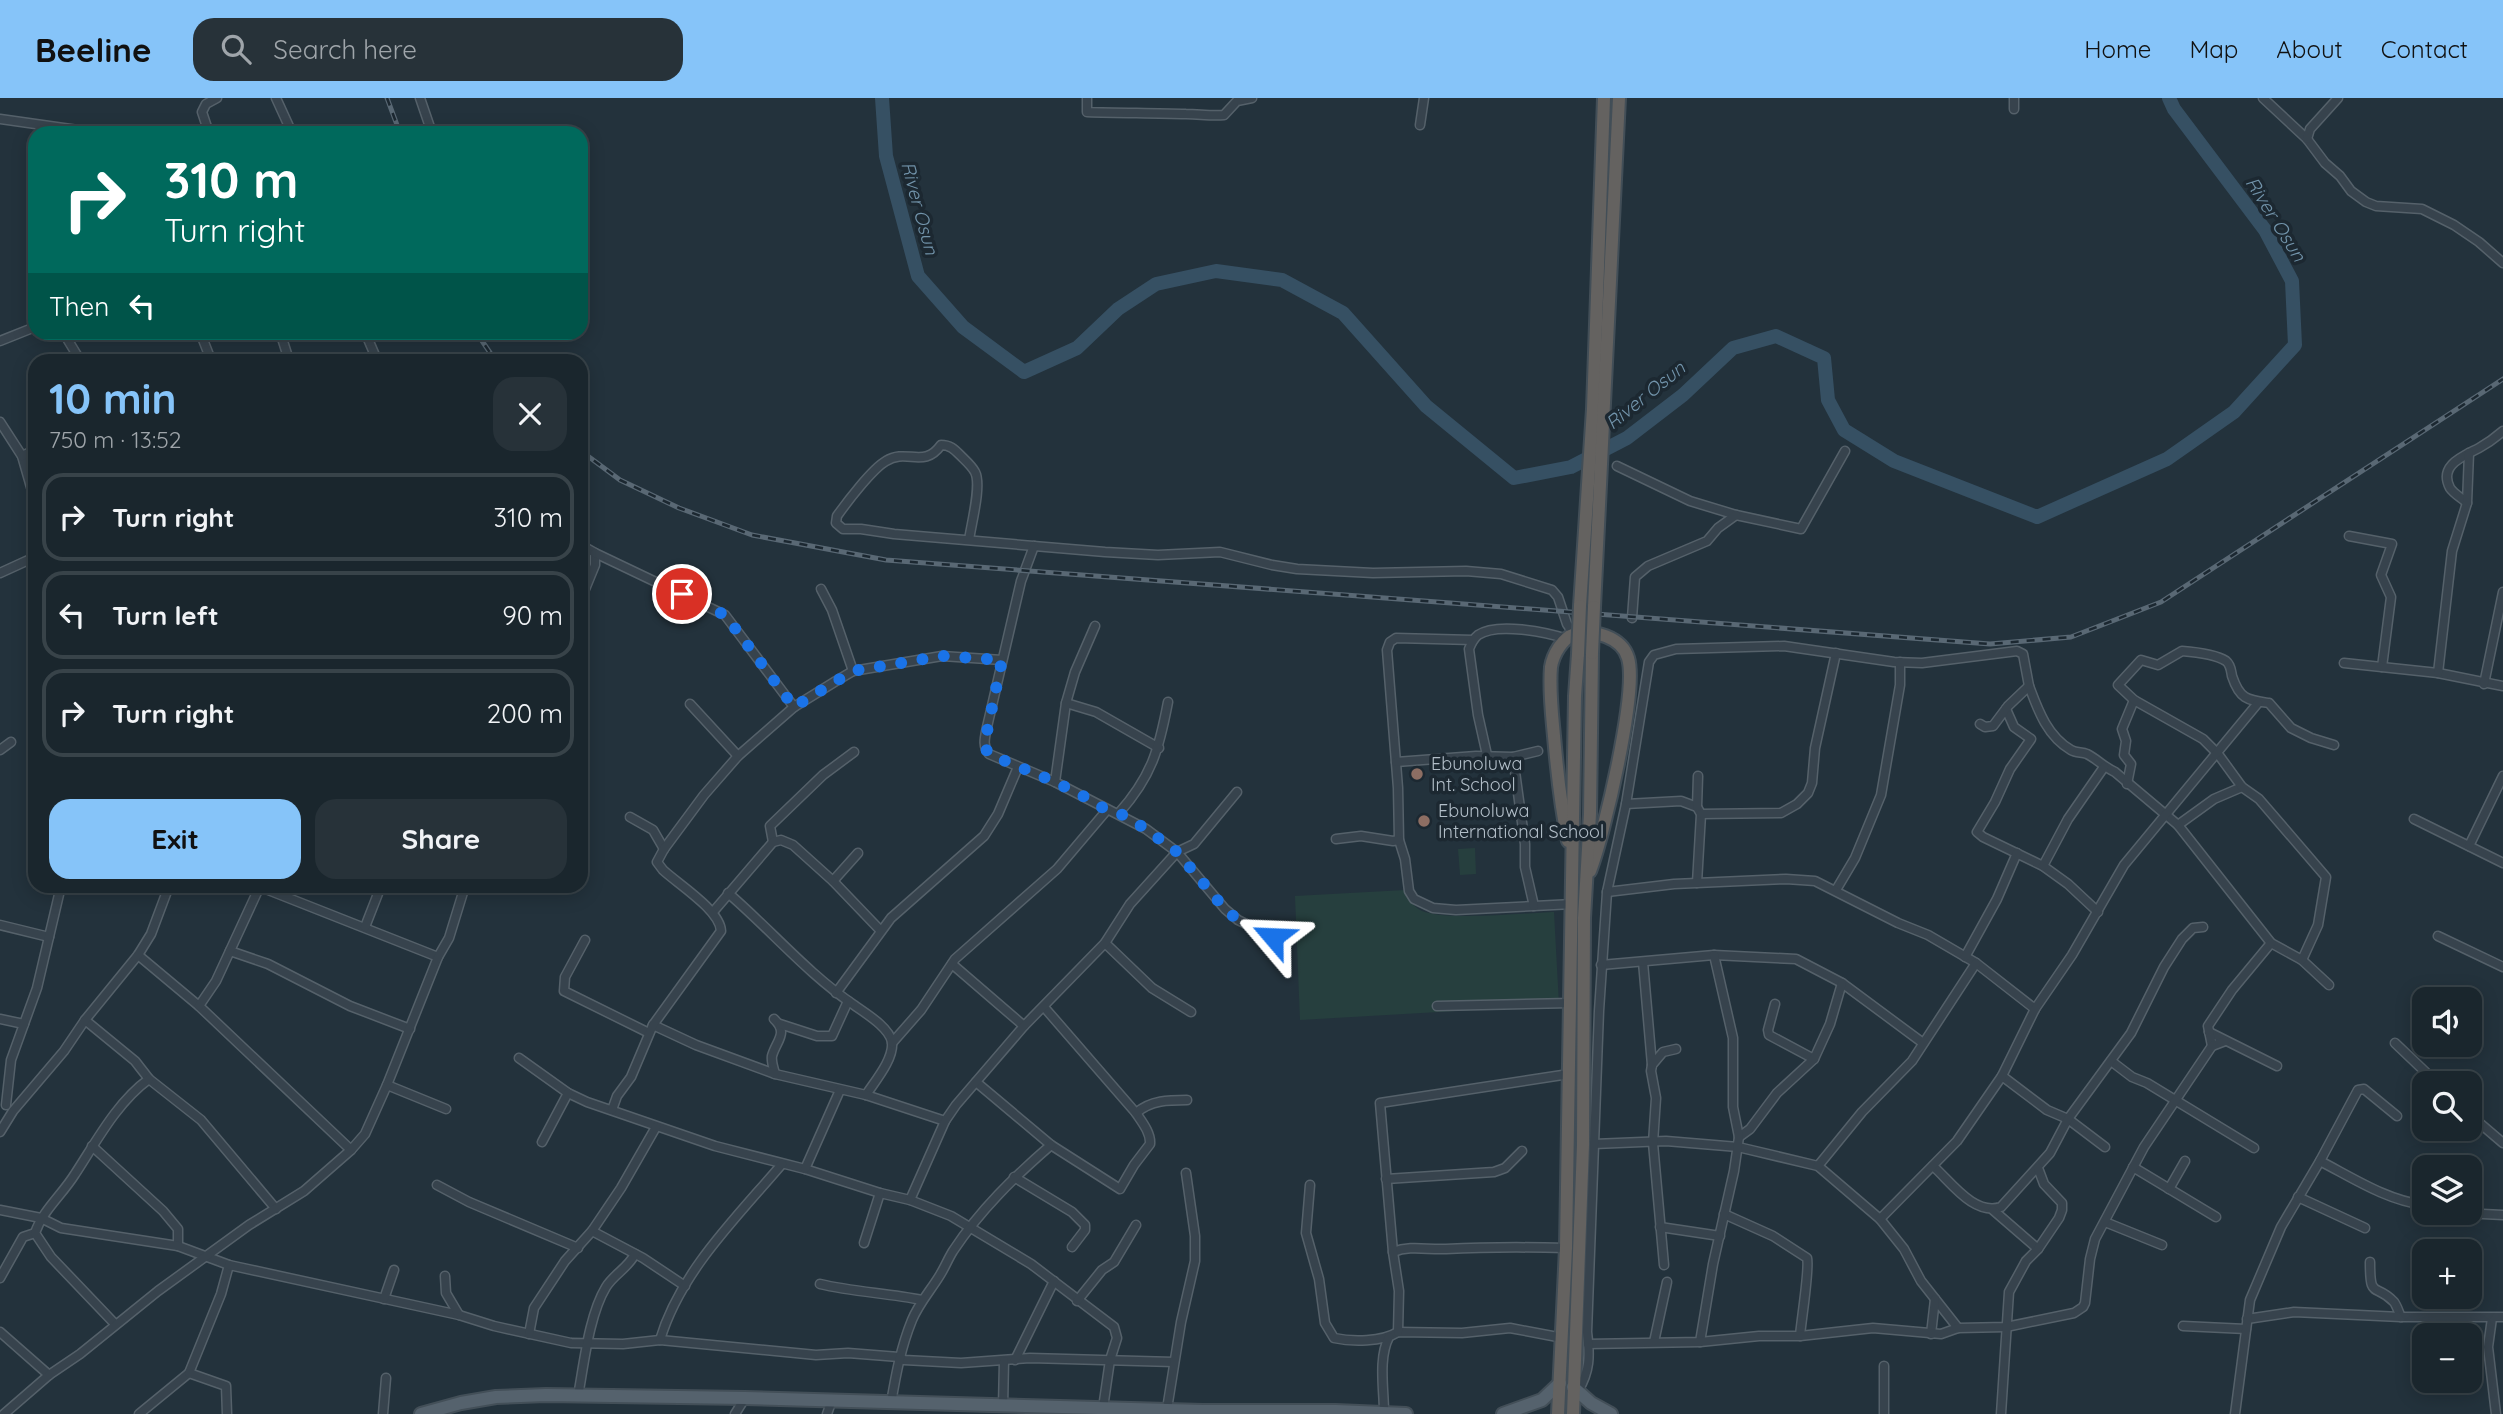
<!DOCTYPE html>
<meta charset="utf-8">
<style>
body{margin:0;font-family:Quicksand,sans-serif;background:#273239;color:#f1f3f6;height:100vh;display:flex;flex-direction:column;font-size:26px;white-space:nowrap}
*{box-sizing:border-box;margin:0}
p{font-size:23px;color:#9fa5aa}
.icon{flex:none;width:38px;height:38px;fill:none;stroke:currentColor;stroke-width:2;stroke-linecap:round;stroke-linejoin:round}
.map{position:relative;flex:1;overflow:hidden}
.sheet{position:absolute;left:28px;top:256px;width:560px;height:539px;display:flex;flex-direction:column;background:#1a262d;border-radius:21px;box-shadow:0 4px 18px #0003,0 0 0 2px #384349}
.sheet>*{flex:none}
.guide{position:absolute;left:28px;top:28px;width:560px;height:214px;border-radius:21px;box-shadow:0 4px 18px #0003,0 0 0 2px #384349;background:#00695c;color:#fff;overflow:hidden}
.controls{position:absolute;left:2412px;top:889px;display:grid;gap:14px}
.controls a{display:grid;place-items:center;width:70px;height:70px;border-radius:14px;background:#1a262d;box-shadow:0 4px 18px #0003,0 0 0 2px #384349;font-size:35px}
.pin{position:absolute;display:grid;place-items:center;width:60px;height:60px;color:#fff;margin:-30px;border:4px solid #fff;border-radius:50%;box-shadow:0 2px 7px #0007}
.me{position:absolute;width:77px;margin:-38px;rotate:296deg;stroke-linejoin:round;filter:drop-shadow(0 0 5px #0008)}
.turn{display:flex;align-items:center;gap:24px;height:147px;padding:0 21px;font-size:32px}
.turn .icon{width:91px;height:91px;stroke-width:2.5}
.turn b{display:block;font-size:49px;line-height:60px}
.then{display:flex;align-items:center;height:66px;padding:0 21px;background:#0003;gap:14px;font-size:26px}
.round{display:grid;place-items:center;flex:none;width:74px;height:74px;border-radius:21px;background:#273239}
.head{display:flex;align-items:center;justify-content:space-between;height:119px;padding:0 21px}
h1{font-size:42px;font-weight:700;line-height:52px;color:#86c4f9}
.primary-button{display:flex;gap:14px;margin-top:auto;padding:14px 21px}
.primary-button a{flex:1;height:80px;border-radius:21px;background:#86c4f9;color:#111;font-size:28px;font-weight:700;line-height:80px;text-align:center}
.primary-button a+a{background:#273239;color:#f1f3f6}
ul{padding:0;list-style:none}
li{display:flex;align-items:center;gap:21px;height:88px;margin:0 14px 10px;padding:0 7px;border:4px solid #384349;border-radius:21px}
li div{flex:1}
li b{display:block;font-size:26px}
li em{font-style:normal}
header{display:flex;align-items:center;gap:42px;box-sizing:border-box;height:98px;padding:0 35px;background:#86c4f9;color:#111}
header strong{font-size:33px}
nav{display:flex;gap:38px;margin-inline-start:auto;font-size:24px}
.search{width:490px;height:63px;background:#273239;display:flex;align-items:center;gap:18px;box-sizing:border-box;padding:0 24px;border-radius:21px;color:#9fa5aa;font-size:26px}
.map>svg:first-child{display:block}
.green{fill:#263f3e}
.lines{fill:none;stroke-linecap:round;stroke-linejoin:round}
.river{stroke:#365063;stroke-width:14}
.minor-casing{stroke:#55616a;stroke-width:11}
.primary-casing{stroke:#434f58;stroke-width:16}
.trunk-casing{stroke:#424e57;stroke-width:16}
.minor{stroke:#37434d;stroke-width:8}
.primary{stroke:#55626d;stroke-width:12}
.trunk{stroke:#646260;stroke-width:12}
.rail-casing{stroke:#596874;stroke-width:5}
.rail{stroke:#1c2831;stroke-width:2.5;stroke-dasharray:8;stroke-linecap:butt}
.trunk-bridge-casing{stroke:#424e57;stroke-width:16;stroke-linecap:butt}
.trunk-bridge{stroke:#646260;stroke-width:12}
.route{stroke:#1a73e8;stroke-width:12;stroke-dasharray:0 21.6}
.education-dot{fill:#8d6e63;stroke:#1c2831;stroke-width:2.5}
.labels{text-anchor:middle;stroke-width:7;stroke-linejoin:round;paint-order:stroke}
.poi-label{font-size:18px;fill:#b2bec8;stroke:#1c2831;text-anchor:start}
.water-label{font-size:19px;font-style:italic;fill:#7294ab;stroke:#1c2831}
</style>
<header>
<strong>Beeline</strong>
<div class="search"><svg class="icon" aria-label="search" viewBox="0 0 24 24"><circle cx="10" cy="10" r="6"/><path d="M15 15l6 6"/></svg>Search here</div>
<nav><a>Home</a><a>Map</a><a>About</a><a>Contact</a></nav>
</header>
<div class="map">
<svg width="2503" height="1316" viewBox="0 0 2503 1316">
<rect width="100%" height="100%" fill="#23323c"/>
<g class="green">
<path d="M1475,750l1,26 -16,1 -2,-26z"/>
<path d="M1405,792c4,9 8,17 17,21 25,10 102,2 132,1l5,93 -259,15 -5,-124z"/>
</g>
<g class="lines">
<path class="river" d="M882,0l4,58 32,120 45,51 61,45 53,-24 41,-39 38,-25 60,-13 66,9 61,33 83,93 88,72 57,-11 56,-29 56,-43 50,-47 43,-12 48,22 4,42 16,30 50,31 143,56 130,-58 67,-47 61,-67 -3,-64 -27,-51 -91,-121 -5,-11"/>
<defs>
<g id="minor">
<path d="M276,0l16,35"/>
<path d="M420,0l12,35"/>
<path d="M1087,0v14c33,1 66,1 99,2 13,0 24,2 38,1l13,-14 15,-3"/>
<path d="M2014,0v11"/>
<path d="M2263,0l44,41 18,24 15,13 11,15 15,11 10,4 46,3 32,16 25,17 24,21"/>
<path d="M0,21l99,14"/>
<path d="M1420,27l4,-27"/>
<path d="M209,35l-7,-21 4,-8 11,-6"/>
<path d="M2307,41l3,-10 28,-31"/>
<path d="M63,234l17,28"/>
<path d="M200,234l11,28"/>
<path d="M280,234l9,28"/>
<path d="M365,234l12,28"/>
<path d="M0,243l35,-14"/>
<path d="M0,324l22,34 13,45"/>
<path d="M22,358l13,-6"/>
<path d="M1617,368l73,35 46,14 65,14 44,-78"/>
<path d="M2467,405c-5,-5 -13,-9 -17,-15 -12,-23 14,-32 29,-40 9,-5 16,-10 24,-17"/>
<path d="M2349,438l43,8 -11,31 10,22 -9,70"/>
<path d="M969,442c2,-15 13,-55 6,-68 -3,-6 -10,-12 -15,-17 -6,-6 -10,-10 -19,-10 -17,24 -34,3 -55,16 -14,8 -39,41 -49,55l-1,7 7,6h18l33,5 211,18 53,3 62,-3 52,13 25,4 76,4 93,-2 35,3 51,16 6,7 9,27 7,10"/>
<path d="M581,447l14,8v12l-14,34"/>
<path d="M1034,448l-13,35 -34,146c-2,10 -5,19 2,27l66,28 91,47 31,23 48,57 13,11 35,17"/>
<path d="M595,455l130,62 69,92"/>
<path d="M0,475l35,-16"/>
<path d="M821,491l11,21 21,61"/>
<path d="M1632,520l3,-41 13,-11 59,-25 11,-13 18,-13"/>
<path d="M1473,542l-77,-2 -6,4 -3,8 11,138 1,52 6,19 4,32 5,8 19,9 23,2 117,-6"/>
<path d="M2344,565l94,10 65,13"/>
<path d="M2438,575l14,-122 15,-48 2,-50"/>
<path d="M2484,586l19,-92"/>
<path d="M1066,605l30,9 63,36"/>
<path d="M690,606l48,52"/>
<path d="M2006,611l8,18 17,12 -21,30 -15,33 -18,30 6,5 60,29 25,18 30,28"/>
<path d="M1980,626l5,3 8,-1 15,-20 21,-20c9,24 18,50 42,64 5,3 11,2 16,4 10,5 17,13 28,18l63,53 93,118 31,17 27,25"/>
<path d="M0,652l11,-8"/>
<path d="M1487,657l-9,-40 -9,-66c2,-5 4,-10 9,-14 19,-13 68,-3 89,4"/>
<path d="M1513,659l12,87v23l9,39"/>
<path d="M1396,664l80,-6 37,1 25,-6"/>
<path d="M1055,684l11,-79 9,-31 20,-46"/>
<path d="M2127,686l4,-20 -7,-9 2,-14 -4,-12 12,-29"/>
<path d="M1626,706l55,-3 16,6 4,7 -4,69"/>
<path d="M1697,709l1,-31"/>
<path d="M1119,715c33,-37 40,-64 49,-111"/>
<path d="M1701,716l80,-1 16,-9 11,-11 4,-10 3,-35 21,-95"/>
<path d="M630,719l23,13 11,19"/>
<path d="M2414,721l89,44"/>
<path d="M2178,727l36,-26 28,-12"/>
<path d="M1336,741l25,-3 32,5 6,-1"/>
<path d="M773,744l-3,-16 53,-51 31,-23"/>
<path d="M2469,748l34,-70"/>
<path d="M2043,768l25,-47 36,-52"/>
<path d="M833,783l25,-28"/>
<path d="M258,788l180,71"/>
<path d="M1836,792l19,-32 26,-63 19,-110v-23"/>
<path d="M1607,794l67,-8 112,-5 29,2 83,42 30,12 48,28 59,46"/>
<path d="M728,795c43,37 80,81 126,112 11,8 35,22 38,37 2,17 -17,39 -26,53"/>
<path d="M713,814l60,-70 8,-2 12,5 40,36 47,49"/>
<path d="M0,827l49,12"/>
<path d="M365,829l16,-41"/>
<path d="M2438,838l65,31"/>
<path d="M585,842l-20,37 -1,14 85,42"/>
<path d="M1105,845l47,45 39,24"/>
<path d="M230,853l38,13 82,42 60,23"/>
<path d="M138,857l61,51 152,144"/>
<path d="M1965,859l32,-58 20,-46"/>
<path d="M2302,862l16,-35 8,-48 -67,-78 -17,-12 -24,-33 -15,-15 -69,-39 -16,-15 23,-25 17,5 24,-14c13,1 33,3 44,10 5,4 5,10 6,15 8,24 16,24 37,27l22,25 20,10 23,7"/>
<path d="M1643,864l9,103"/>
<path d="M952,866l72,62"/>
<path d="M1601,867l113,-10 82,4 46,24 81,60"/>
<path d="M836,895l55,-75 93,-82 14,-22 20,-47"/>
<path d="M1775,906l-7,26 1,5 45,24"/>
<path d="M199,908l17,-25 44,-95"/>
<path d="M1437,908l134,-3"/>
<path d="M0,921l24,5"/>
<path d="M774,921c15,14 2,22 -2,37 -1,6 2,13 3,18"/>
<path d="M85,922l50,41 14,18 52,41 75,89"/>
<path d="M780,926l37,12h15l16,-35"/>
<path d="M653,927l43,20 79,29 91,21 79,26"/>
<path d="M2209,934l68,34"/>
<path d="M892,945l29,-33 34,-51 102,-90 50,-59"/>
<path d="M2395,945l42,40"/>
<path d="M2212,948l-4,-20 24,-36 39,-47"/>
<path d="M519,960l49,35 19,9 128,44 90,23 75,24 30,7 41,16 80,48 83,63 3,11 -7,22 -7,48"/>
<path d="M2111,963l21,16 15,6 107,65"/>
<path d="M2002,978l45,34 21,9 37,28"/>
<path d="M976,984l75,63 69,44 14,-24 16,-21c1,-11 -8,-22 -14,-31l-92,-106"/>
<path d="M387,987l59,24"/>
<path d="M6,1007l5,-45 26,-72 24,-102"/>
<path d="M612,1012l5,-14 14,-19 22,-52 68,-94c-1,-21 -43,-47 -58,-61l-6,-8 7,-13 40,-54 34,-39 56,-49 42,-26 17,-10 89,-15 60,4"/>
<path d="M1136,1015c15,-13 33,-13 51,-13"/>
<path d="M2469,1016l34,29"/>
<path d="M0,1034l13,-21 51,-60 21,-31 53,-65 13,-21 18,-48"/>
<path d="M1739,1039l11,-8 27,-36 37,-34 16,-35 12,-41"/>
<path d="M542,1044l26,-49"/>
<path d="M1594,1046l72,-3 72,6 80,19 62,53 24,30 17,32 37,47"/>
<path d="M92,1048l71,65 15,18v17"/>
<path d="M2320,1063c33,17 66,39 104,44"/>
<path d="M1818,1068l44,-54 50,-51 64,-98"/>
<path d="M1933,1068c18,16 41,50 68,41l49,-54 18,-34 63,-86 33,-66 18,-28 11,-11 10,-1"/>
<path d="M2133,1069l83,50"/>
<path d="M805,1071l35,-79"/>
<path d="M1014,1079l58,35 13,13v5l-13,17"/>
<path d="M1386,1081l108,-7 11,-4 17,-17"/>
<path d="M437,1087l32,17 109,46"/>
<path d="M1310,1087l-4,48 13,46 6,44 9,15c18,4 48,4 64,-6l64,1 48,-5 53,10"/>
<path d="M2169,1091l16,-28"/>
<path d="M2298,1099l67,31"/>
<path d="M910,1102l35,-79 11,-16 68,-79 81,-83 25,-39 47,-52 17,-8 43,-52"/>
<path d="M0,1112l41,8 20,10 117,18 51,19 -8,29 -32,79 -50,41"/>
<path d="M1993,1112l45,39"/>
<path d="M2463,1115l40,2"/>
<path d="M1724,1116l49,22 34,22c3,9 -6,64 -7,78"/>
<path d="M1880,1121l77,-78 45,-65 33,-67 37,-54 52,-90 134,-162"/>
<path d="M2105,1124l57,23"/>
<path d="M1660,1129l60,9"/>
<path d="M592,1133l51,27 42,28"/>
<path d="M864,1145l16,-50"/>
<path d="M1393,1154c18,-7 34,-2 53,-3 40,-2 80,-2 120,-1"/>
<path d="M2370,1164c0,39 5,20 24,40 3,4 5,11 7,15"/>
<path d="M229,1167l230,50 35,11 77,17 52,1 37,-4 156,15 32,-2 51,4 5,3 57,3 69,-5 144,4"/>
<path d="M1664,1167l-11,-122 3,-45 -5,-27 1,-6 11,-13 13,-3"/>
<path d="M445,1178l1,17 13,22"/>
<path d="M0,1180l23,-41 12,-4"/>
<path d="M820,1186c33,8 68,9 102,16"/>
<path d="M384,1201l10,-29"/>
<path d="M1077,1203l25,-31 12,-8 22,-37"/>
<path d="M2492,1220l-4,29 8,67"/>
<path d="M2247,1221l47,-7 107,5h102"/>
<path d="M115,1226l-64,-67 -16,-24c8,-23 27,-38 40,-59 21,-32 42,-72 74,-95"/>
<path d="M2183,1228l63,3"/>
<path d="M0,1234l49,43"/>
<path d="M1398,1234l1,-41 -6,-39 -13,-149 189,-29"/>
<path d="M529,1236l5,-26 31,-47 27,-30 29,-43 35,-61"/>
<path d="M1931,1236l4,-35"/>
<path d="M660,1242c20,-68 77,-123 122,-176"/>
<path d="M1654,1244l13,-60"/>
<path d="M1700,1244l13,-78 21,-93 5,-34 -6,-30v-69l-19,-83"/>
<path d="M1588,1246l112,-2 59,-6h41l73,-8 68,6 17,-6 48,-1 68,-14 9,-6 2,-4 5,-44 5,-20 49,-92 68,-101 13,-5"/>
<path d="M1015,1262l39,-79"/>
<path d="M189,1275l37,13 1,28"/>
<path d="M1578,1293c12,-20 12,-35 9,-59l12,-321 8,-119 19,-88 23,-142 5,-7 22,-6 108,-3 110,16 28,1 95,-12 6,3 6,32"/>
<path d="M578,1298c6,-32 11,-81 28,-109 8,-13 22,-19 29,-33"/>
<path d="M891,1305c5,-29 10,-56 21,-83 7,-17 19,-30 28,-45 5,-8 8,-16 13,-24 27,-41 61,-74 98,-106"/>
<path d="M1003,1309l1,-46"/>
<path d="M1167,1311l14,-87 14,-61v-25l-9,-63"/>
<path d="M1384,1314c0,-22 -6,-54 5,-75"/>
<path d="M4,1316l45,-39 31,-21 78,-63 91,-66 55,-34 47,-41 14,-16 22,-49 51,-128 11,-19 16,-52"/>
<path d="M383,1316l3,-36"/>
<path d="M735,1316l10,-16"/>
<path d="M827,1316l5,-14"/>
<path d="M1884,1316v-48"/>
<path d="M2001,1316l8,-122 17,-31 12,-12 21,-31 3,-8v-7l-18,-19 -6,-16"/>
<path d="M2235,1316l15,-114 31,-73 39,-66 38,-71 6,-1 33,27"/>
</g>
<g id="primary">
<path d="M1573,1289l18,16 20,11"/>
<path d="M421,1316l40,-11 35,-6 50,-2 199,3 458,13h133l70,3"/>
<path d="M1503,1316l39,-14 18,-17"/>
</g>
<g id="trunk">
<path d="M1580,508l13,-197 11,-311"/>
<path d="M1594,509l25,-509"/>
<path d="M1568,743c-7,-34 -11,-70 -14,-105 -2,-22 -5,-46 -3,-69 2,-12 11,-29 24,-33 18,-5 47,3 53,24 10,33 -24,177 -38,213"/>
<path d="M1558,1316l8,-166 9,-552 3,-42"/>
<path d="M1573,1316l10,-269 1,-227 6,-104 2,-161"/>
</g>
</defs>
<use href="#minor" class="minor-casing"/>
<use href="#primary" class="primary-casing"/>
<use href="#trunk" class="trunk-casing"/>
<use href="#minor" class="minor"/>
<use href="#primary" class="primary"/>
<use href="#trunk" class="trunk"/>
<defs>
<g id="rail">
<path d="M387,0l13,35"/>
<path d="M476,234l19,28"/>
<path d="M581,353l39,29 59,28 73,27 134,25 1104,84 81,-7 90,-35 342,-223"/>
</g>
</defs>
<use href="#rail" class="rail-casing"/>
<use href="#rail" class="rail"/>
<defs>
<g id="trunk-bridge">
<path d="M1592,555l2,-46"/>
<path d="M1578,556l2,-48"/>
</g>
</defs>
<use href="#trunk-bridge" class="trunk-bridge-casing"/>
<use href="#trunk-bridge" class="trunk-bridge"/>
</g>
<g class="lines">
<path class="route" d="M682,496l43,21 69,92 59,-36 89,-15 60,4 -18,86 5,8 66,28 36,18 14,9 14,4 27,16 31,23 48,57 13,11 35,17"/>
</g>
<g class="education-dot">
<circle cx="1417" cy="676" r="7"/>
<circle cx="1424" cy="723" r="7"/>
</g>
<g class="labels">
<g class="poi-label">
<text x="1431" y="672">Ebunoluwa<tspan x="1431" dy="21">Int. School</tspan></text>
<text x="1438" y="719">Ebunoluwa<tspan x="1438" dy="21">International School</tspan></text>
</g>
<g class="water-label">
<text transform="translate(920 110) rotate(75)" y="7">River Osun</text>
<text transform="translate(2276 121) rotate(58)" y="7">River Osun</text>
<text transform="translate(1645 297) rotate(-39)" y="7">River Osun</text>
</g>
</g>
</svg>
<div class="controls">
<a><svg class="icon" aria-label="sound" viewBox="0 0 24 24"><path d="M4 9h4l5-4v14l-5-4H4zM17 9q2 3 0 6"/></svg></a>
<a><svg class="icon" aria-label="search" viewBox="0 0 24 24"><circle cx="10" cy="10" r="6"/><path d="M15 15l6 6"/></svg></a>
<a><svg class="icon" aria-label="layers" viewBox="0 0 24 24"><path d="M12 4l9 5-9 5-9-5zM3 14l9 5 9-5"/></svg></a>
<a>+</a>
<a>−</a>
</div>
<div class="pin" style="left:682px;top:496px;background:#d93025"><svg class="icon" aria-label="arrive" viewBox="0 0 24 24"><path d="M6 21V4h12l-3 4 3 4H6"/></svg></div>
<svg class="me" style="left:1273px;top:839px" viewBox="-20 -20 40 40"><path d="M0-17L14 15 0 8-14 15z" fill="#1a73e8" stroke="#fff" stroke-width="4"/></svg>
<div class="guide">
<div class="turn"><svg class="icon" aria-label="right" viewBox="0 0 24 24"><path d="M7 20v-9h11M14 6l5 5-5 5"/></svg><div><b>310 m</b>Turn right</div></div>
<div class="then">Then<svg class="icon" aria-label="left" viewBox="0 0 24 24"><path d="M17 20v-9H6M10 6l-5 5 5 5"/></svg></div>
</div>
<section class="sheet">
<div class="head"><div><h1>10 min</h1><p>750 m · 13:52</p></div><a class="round"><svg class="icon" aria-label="close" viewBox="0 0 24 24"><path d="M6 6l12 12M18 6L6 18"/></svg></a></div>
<ul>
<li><svg class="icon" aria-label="right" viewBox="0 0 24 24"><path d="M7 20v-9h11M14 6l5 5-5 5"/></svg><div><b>Turn right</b></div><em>310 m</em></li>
<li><svg class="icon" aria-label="left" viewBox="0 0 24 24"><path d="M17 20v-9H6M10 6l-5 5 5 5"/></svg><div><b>Turn left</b></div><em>90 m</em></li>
<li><svg class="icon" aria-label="right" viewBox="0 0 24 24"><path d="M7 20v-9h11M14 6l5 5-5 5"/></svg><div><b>Turn right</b></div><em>200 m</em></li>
</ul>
<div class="primary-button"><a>Exit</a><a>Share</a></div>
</section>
</div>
